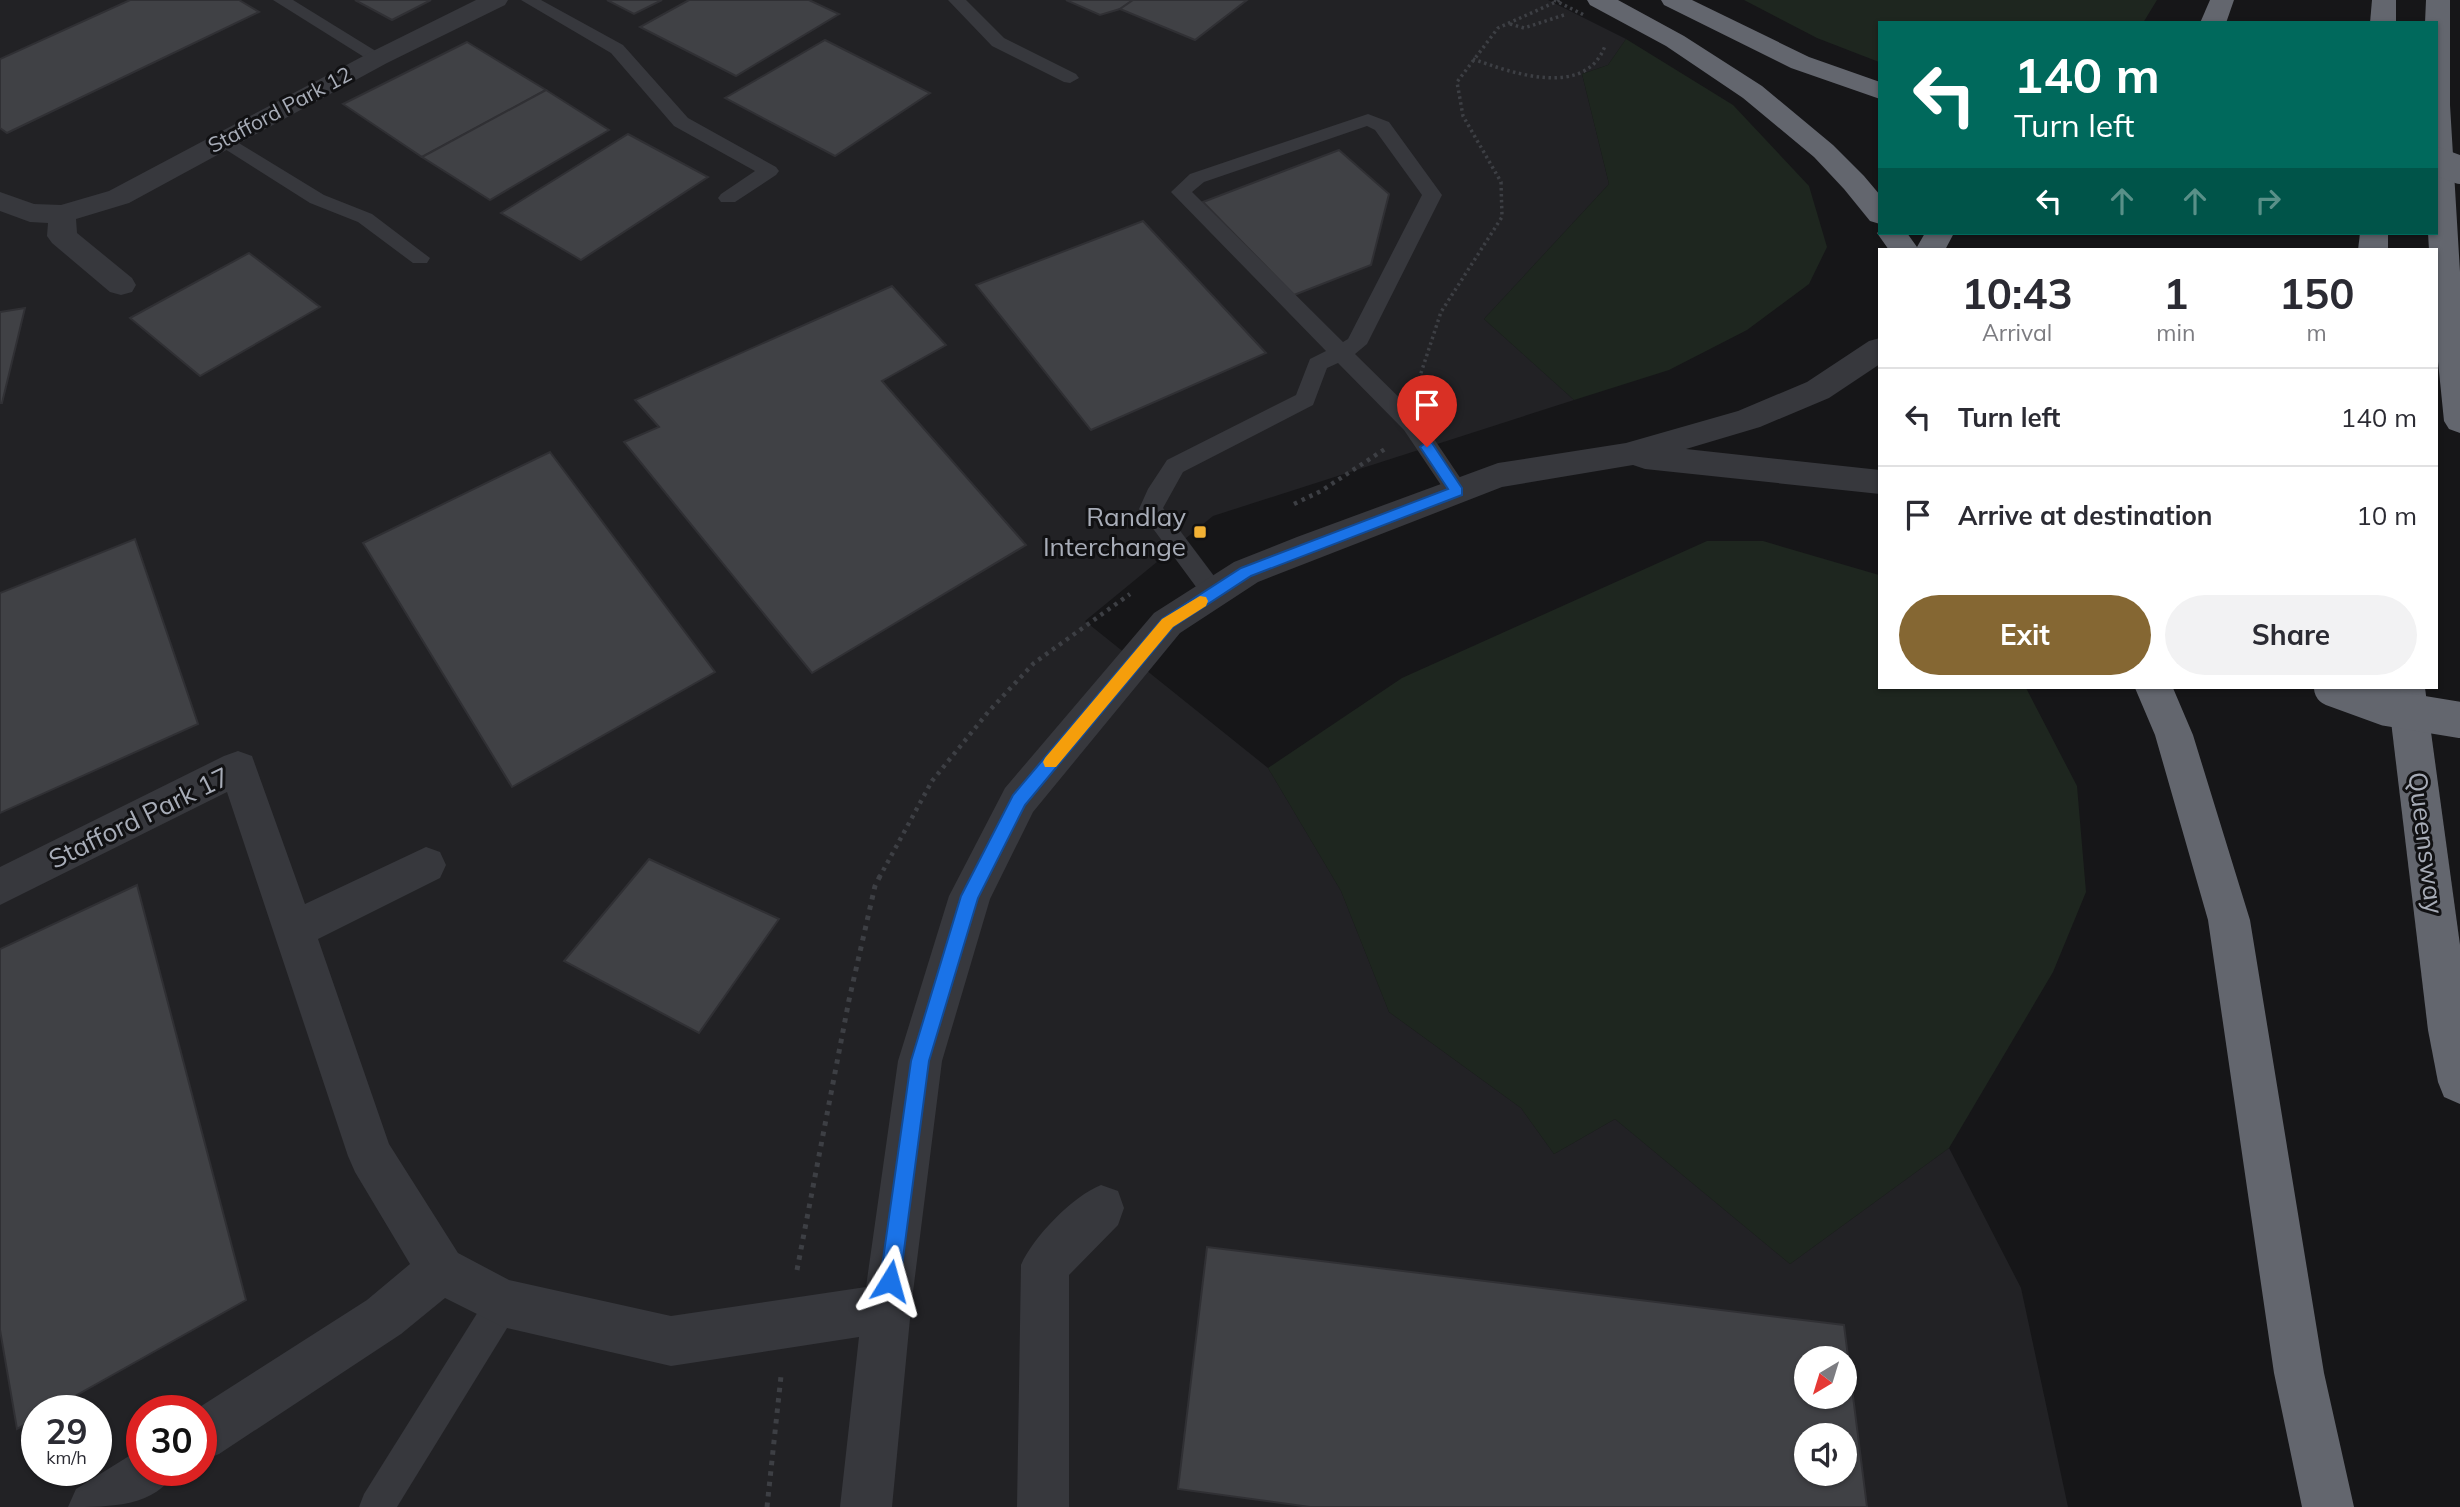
<!DOCTYPE html>
<style>
body{margin:0;font-family:Mulish,sans-serif;background:#f2f2f3;color:#2b2b33;height:100vh;display:flex;flex-direction:column;font-size:26px;white-space:nowrap}
*{box-sizing:border-box;margin:0}
p{font-size:23px;color:#7c7c81}
.icon{flex:none;width:38px;height:38px;fill:none;stroke:currentColor;stroke-width:2;stroke-linecap:round;stroke-linejoin:round}
.map{position:relative;flex:1;overflow:hidden}
.sheet{position:absolute;left:1878px;top:248px;width:560px;height:441px;display:flex;flex-direction:column;background:#fff;border-radius:0px;box-shadow:0 2px 5px #0004}
.sheet>*{flex:none}
.guide{position:absolute;left:1878px;top:21px;width:560px;height:214px;border-radius:0px;box-shadow:0 2px 5px #0004;background:#00695c;color:#fff;overflow:hidden}
.needle{width:46px;rotate:218deg}
.controls{position:absolute;left:1794px;top:1346px;display:grid;gap:14px}
.controls a{display:grid;place-items:center;width:63px;height:63px;border-radius:50%;background:#fff;box-shadow:0 2px 5px #0004;font-size:35px}
.speed{position:absolute;left:21px;top:1395px;display:flex;gap:14px;font-size:35px;font-weight:700;text-align:center}
.speed>*{display:grid;place-content:center;width:91px;height:91px;border-radius:50%;background:#fff;box-shadow:0 2px 5px #0004;line-height:1}
.speed small{font-size:18px;font-weight:400}
.speed .limit{border:10px solid #d22;background:#fff;color:#111}
.pin{position:absolute;display:grid;place-items:center;width:60px;height:60px;color:#fff;margin:-72px -30px;border-radius:50% 50% 50% 0;rotate:-45deg;box-shadow:0 0 7px #0007}
.pin .icon{rotate:45deg}
.me{position:absolute;width:77px;margin:-38px;rotate:8deg;stroke-linejoin:round;filter:drop-shadow(0 0 5px #0008)}
.turn{display:flex;align-items:center;gap:24px;height:147px;padding:0 21px;font-size:32px}
.turn .icon{width:91px;height:91px;stroke-width:2.5}
.turn b{display:block;font-size:49px;line-height:60px}
.lanes{display:flex;align-items:center;height:66px;padding:0 21px;background:#0003;justify-content:center;gap:35px;direction:ltr}
.lanes .off{opacity:.35}
.eta{display:flex;justify-content:space-evenly;align-items:center;height:119px;text-align:center}
.eta b{font-size:42px;font-weight:700;line-height:49px}
.primary-button{display:flex;gap:14px;margin-top:auto;padding:14px 21px}
.primary-button a{flex:1;height:80px;border-radius:42px;background:#856733;color:#fff;font-size:28px;font-weight:700;line-height:80px;text-align:center}
.primary-button a+a{background:#f2f2f3;color:#2b2b33}
ul{padding:0;list-style:none}
li{display:flex;align-items:center;gap:21px;height:98px;padding:0 21px;border-top:2px solid #e1e1e2}
li div{flex:1}
li b{display:block;font-size:26px}
li em{font-style:normal}
.map>svg:first-child{display:block}
.built{fill:#222225;fill-rule:evenodd}
.green{fill:#1e261f}
.building{fill:#404145;stroke:#303034;stroke-width:2;fill-rule:evenodd}
.lines{fill:none;stroke-linecap:round;stroke-linejoin:round}
.path-far2{stroke:#3d3f44;stroke-width:3.5;stroke-dasharray:2.5 3.5;stroke-linecap:butt}
.path-far1{stroke:#3d3f44;stroke-width:4.5;stroke-dasharray:3.5 5;stroke-linecap:butt}
.path{stroke:#3d3f44;stroke-width:5;stroke-dasharray:4.5 6;stroke-linecap:butt}
.lane{fill:#37383d;fill-rule:evenodd}
.street{fill:#37383d;fill-rule:evenodd}
.highway{fill:#63666e;fill-rule:evenodd}
.path-bridge{stroke:#3d3f44;stroke-width:3.5;stroke-dasharray:2.5 3.5;stroke-linecap:butt}
.highway-bridge-far1{stroke:#63666e;stroke-width:28}
.highway-bridge{stroke:#63666e;stroke-width:36}
.route{fill:#1a73e8;stroke:#114b97;stroke-width:2}
.slow{fill:#f59e0b}
.poi-dot{fill:#f2b134;stroke:#111113;stroke-width:2.5}
.labels{text-anchor:middle;stroke-width:6;stroke-linejoin:round;paint-order:stroke}
.far-street-label{font-size:21px;fill:#a8adb8;stroke:#111113}
.poi-label{font-size:26px;fill:#a8adb8;stroke:#111113;text-anchor:end}
.street-label{font-size:26px;fill:#a8adb8;stroke:#111113}
</style>
<div class="map">
<svg width="2460" height="1507" viewBox="0 0 2460 1507">
<rect width="100%" height="100%" fill="#161618"/>
<path class="built" d="M0,0h1548l78,39 -18,26 -26,9 27,110 -125,135 90,81 -361,116 -128,105 183,147 73,123 48,121 132,96 33,46 61,-35 175,145 159,-116 72,140 47,219h-2068zM1806,1358h38v38h-38zM37,1410h59v60h-59zM142,1410h59v60h-59zM1806,1435h38v39h-38z"/>
<g class="green">
<path d="M1744,0h413l-14,23h-263l-1,39 -62,-24z"/>
<path d="M1626,39l107,66 76,81 18,61 -18,37 -62,46 -78,40 -95,30 -90,-81 125,-135 -27,-110 26,-9z"/>
<path d="M1707,541h56l116,34 1,113h146l51,98 9,106 -33,80 -104,176 -159,116 -175,-145 -61,35 -33,-46 -132,-96 -48,-121 -73,-123 134,-90z"/>
</g>
<g class="building">
<path d="M130,0h109l20,12 -252,121 -7,-5v-69z"/>
<path d="M355,0h76l-39,20z"/>
<path d="M607,0h55l-28,14z"/>
<path d="M689,0h120l30,14 -103,62 -96,-49z"/>
<path d="M1066,0h67l-13,9 -20,6z"/>
<path d="M1133,0h114l-52,40 -75,-31z"/>
<path d="M825,40l105,53 -95,63 -110,-58z"/>
<path d="M467,42l79,48 -124,67 -79,-53z"/>
<path d="M546,90l63,40 -119,70 -68,-43z"/>
<path d="M628,134l80,43 -127,83 -80,-47z"/>
<path d="M1339,150l50,44 -18,71 -77,30 -91,-93z"/>
<path d="M1143,221l123,132 -175,77 -115,-145z"/>
<path d="M249,253l71,54 -120,69 -70,-58z"/>
<path d="M892,286l54,59 -64,36 144,164 -214,128 -188,-231 35,-15 -24,-27z"/>
<path d="M25,308l-23,95h-2v-91z"/>
<path d="M550,452l165,220 -203,115 -149,-244z"/>
<path d="M135,539l63,185 -198,89v-220z"/>
<path d="M649,859l130,60 -80,114 -135,-72z"/>
<path d="M137,885l109,415 -196,110h-13v8l-20,11 -17,-99v-381z"/>
<path d="M1207,1247l637,78 23,182h-557l-132,-18zM1806,1358h38v38h-38zM1806,1435h38v39h-38z"/>
</g>
<g class="lines">
<g class="path-far2">
<path d="M1510,24l14,4 40,-13"/>
<path d="M1473,59c39,14 112,40 132,-13"/>
<path d="M1419,379l22,-67 61,-95 -1,-35 -38,-66 -6,-34 41,-54 62,-28"/>
</g>
<g class="path-far1">
<path d="M1294,504l27,-13 64,-42"/>
<path d="M879,878l53,-97 57,-70 45,-48 96,-69"/>
</g>
<g class="path">
<path d="M797,1270l52,-270 26,-114 5,-10"/>
<path d="M767,1507l14,-131"/>
</g>
<g class="lane">
<path d="M273,0h20l94,58 -9,5 -6,-1z"/>
<path d="M521,0h20l82,45 65,73 88,49 3,4 -3,4 -41,27h-14l-3,-4 3,-4 34,-23 -81,-45 -63,-73z"/>
<path d="M948,0h18l38,38 72,36 3,4 -9,5 -6,-1 -72,-36z"/>
<path d="M1368,114l21,8 53,73 -75,149 -12,10 65,64 49,73 -4,6 -8,3 -8,-3 -45,-67 -66,-67 -11,5 -14,37 -130,67 -20,36 63,84 -3,7 -9,3 -9,-3 -62,-84 -4,-6 9,-20 19,-29 129,-65 14,-36 16,-8 -155,-159 19,-18zM1367,126l8,4 47,65 -74,144 -5,3 -151,-150 12,-10z"/>
<path d="M224,134l100,61 48,19 58,44 -3,5h-14l-55,-41 -48,-19 -93,-59 -2,-4 2,-4z"/>
<path d="M503,1286l12,5 5,12 -5,12 -118,192h-38l5,-13 127,-203z"/>
</g>
<g class="street">
<path d="M476,0h32l-3,5 -118,58 -258,140 -53,16 1,14 55,45 4,7 -4,7 -11,3 -11,-3 -58,-49 -5,-7 1,-13 -18,-1 -30,-11v-19l34,12 27,1 48,-14 260,-138z"/>
<path d="M1880,338v26l-51,34 -69,29 -74,22 194,21v24l-235,-25 -12,-4 -131,22 -244,95 -78,51 -147,179 -43,87 -48,162 -31,247 -19,199h-52l19,-170 -188,29 -168,-39 -58,-29 -44,36 -182,120 -18,7v-51h-6l172,-110 43,-36 -55,-92 -7,-16 -121,-364 -227,113v-38l224,-111 14,-5 14,5 53,148 121,-57 14,5 6,13 -6,13 -122,61 71,205 69,109 51,27 162,36 195,-29 32,-226 51,-165 56,-108 149,-175 80,-51 63,-25 201,-74 128,-20 112,-32 69,-29 62,-41z"/>
<path d="M1101,1185l17,6 6,17 -6,17 -49,50v232h-52l4,-242c12,-28 52,-69 80,-80z"/>
<path d="M142,1448v22h34c-20,37 -64,37 -108,37l8,-18z"/>
</g>
<g class="highway">
<path d="M1587,0h31l66,36 78,50 71,59 31,31 16,19v29l-10,-3 -26,-32 -30,-32 -71,-59 -77,-52 -76,-41z"/>
<path d="M1661,0h31l117,57 71,25v17l-89,-31 -127,-63z"/>
<path d="M2210,0h24l-8,23h-26z"/>
<path d="M2372,0h24v23h-26z"/>
<path d="M2426,0h24v105l10,167v161l-11,-4 -5,-8 -8,-79v-92h-7l-1,-17h8v-210h-11z"/>
<path d="M1880,230v3h27l10,14 8,-14h29l-9,17h-56l-12,-17z"/>
<path d="M2360,233h28v17h-30z"/>
<path d="M2135,688h38l20,47 57,185 74,453 30,134h-52l-28,-134 -66,-453 -53,-185z"/>
<path d="M2387,688h38l35,257v159l-16,-7 -6,-15 -10,-52z"/>
</g>
<path class="path-bridge" d="M1554,0l32,16"/>
<path class="highway-bridge-far1" d="M2436,161l24,9"/>
<path class="highway-bridge" d="M2332,688l55,20 73,12"/>
</g>
<path class="route" d="M1427,442l5,1 30,45v7l-211,81 -78,51 -148,178 -47,93 -49,163 -29,220 -3,7 -7,3 -7,-3 -3,-7 31,-220 50,-165 52,-101 149,-176 79,-51 207,-79 -28,-42z"/>
<path class="slow" d="M1200,596l6,1 2,4 -2,5 -33,21 -117,140h-11l-2,-5 2,-4 117,-139z"/>
<rect class="poi-dot" x="1193" y="525" width="14" height="14" rx="3.5"/>
<g class="labels">
<g class="far-street-label">
<text transform="translate(280 110) rotate(-28)" y="7">Stafford Park 12</text>
</g>
<g class="poi-label">
<text x="1186" y="526">Randlay<tspan x="1186" dy="30">Interchange</tspan></text>
</g>
<g class="street-label">
<text transform="translate(139 818) rotate(-26)" y="9">Stafford Park 17</text>
<text transform="translate(2426 843) rotate(83)" y="9">Queensway</text>
</g>
</g>
</svg>
<div class="controls">
<a><svg class="needle" viewBox="-14 -14 28 28"><path d="M0-13l5 13h-10z" fill="#e53935"/><path d="M0 13l5-13h-10z" fill="#7c7c81"/></svg></a>
<a><svg class="icon" aria-label="sound" viewBox="0 0 24 24"><path d="M4 9h4l5-4v14l-5-4H4zM17 9q2 3 0 6"/></svg></a>
</div>
<div class="speed"><div>29<small>km/h</small></div><div class="limit">30</div></div>
<div class="pin" style="left:1427px;top:447px;background:#d93025"><svg class="icon" aria-label="arrive" viewBox="0 0 24 24"><path d="M6 21V4h12l-3 4 3 4H6"/></svg></div>
<svg class="me" style="left:890px;top:1281px" viewBox="-20 -20 40 40"><path d="M0-17L14 15 0 8-14 15z" fill="#1a73e8" stroke="#fff" stroke-width="4"/></svg>
<div class="guide">
<div class="turn"><svg class="icon" aria-label="left" viewBox="0 0 24 24"><path d="M17 20v-9H6M10 6l-5 5 5 5"/></svg><div><b>140 m</b>Turn left</div></div>
<div class="lanes"><svg class="icon" aria-label="left" viewBox="0 0 24 24"><path d="M17 20v-9H6M10 6l-5 5 5 5"/></svg><svg class="icon off" aria-label="ahead" viewBox="0 0 24 24"><path d="M12 20V5M6 11l6-6 6 6"/></svg><svg class="icon off" aria-label="ahead" viewBox="0 0 24 24"><path d="M12 20V5M6 11l6-6 6 6"/></svg><svg class="icon off" aria-label="right" viewBox="0 0 24 24"><path d="M7 20v-9h11M14 6l5 5-5 5"/></svg></div>
</div>
<section class="sheet">
<div class="eta">
<div><b>10:43</b><p>Arrival</p></div>
<div><b>1</b><p>min</p></div>
<div><b>150</b><p>m</p></div>
</div>
<ul>
<li><svg class="icon" aria-label="left" viewBox="0 0 24 24"><path d="M17 20v-9H6M10 6l-5 5 5 5"/></svg><div><b>Turn left</b></div><em>140 m</em></li>
<li><svg class="icon" aria-label="arrive" viewBox="0 0 24 24"><path d="M6 21V4h12l-3 4 3 4H6"/></svg><div><b>Arrive at destination</b></div><em>10 m</em></li>
</ul>
<div class="primary-button"><a>Exit</a><a>Share</a></div>
</section>
</div>
